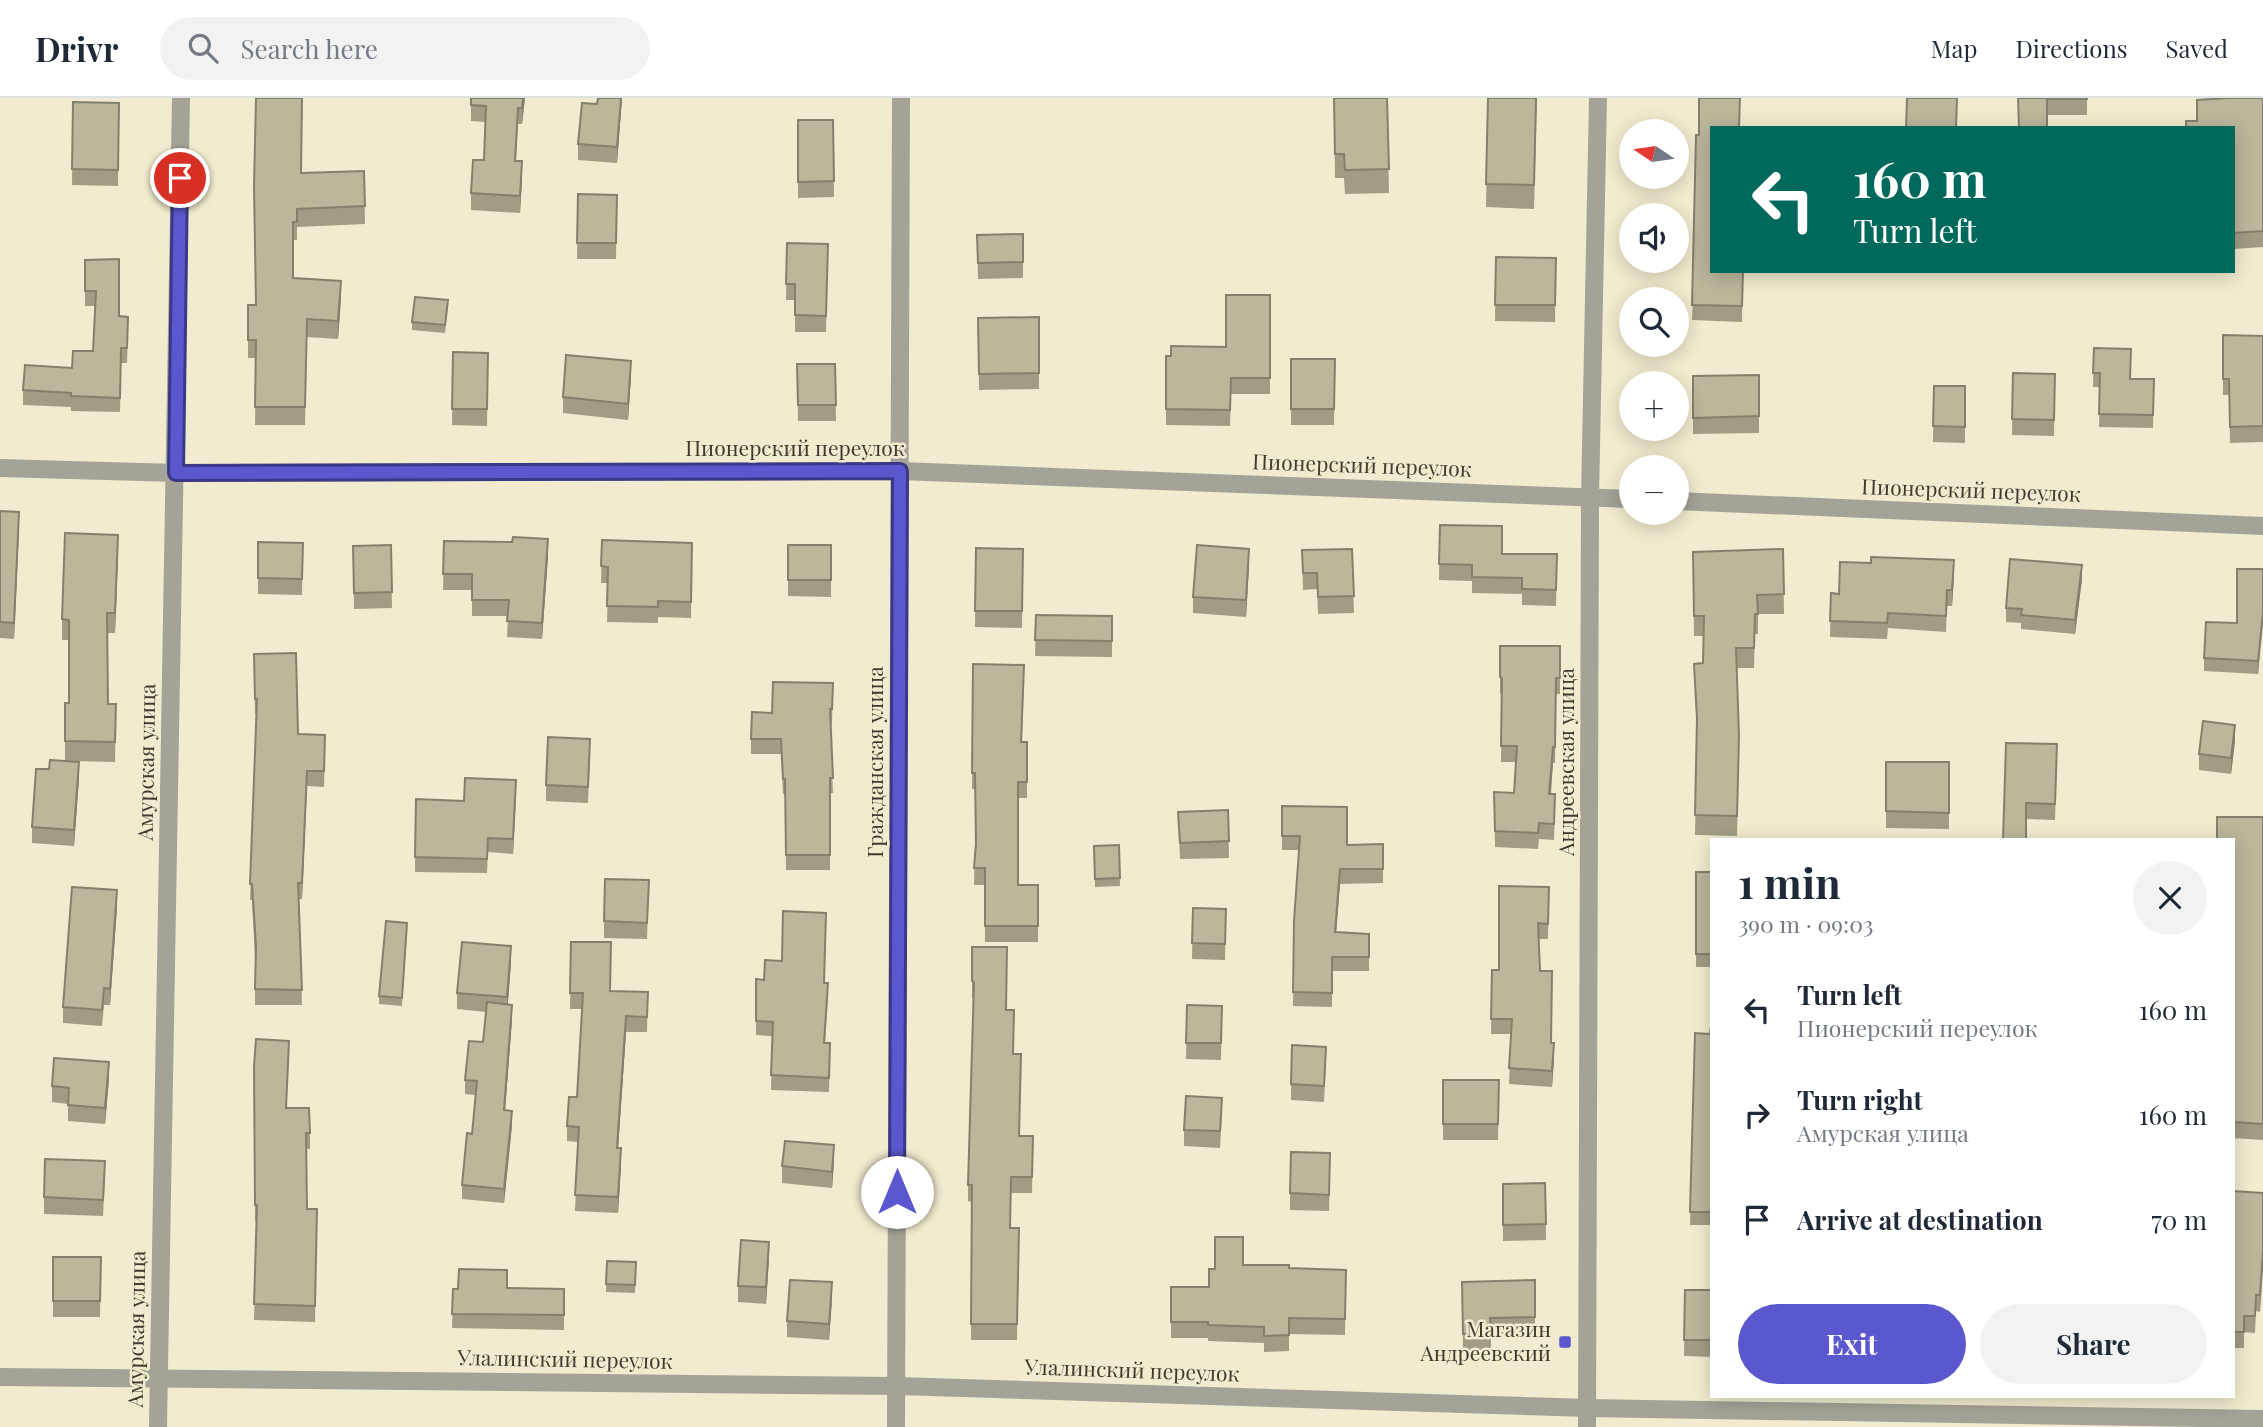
<!DOCTYPE html>
<meta charset="utf-8">
<style>
body{margin:0;font-family:"Playfair Display",serif;background:#f2f2f3;color:#1f2937;height:100vh;display:flex;flex-direction:column;font-size:26px;white-space:nowrap}
*{box-sizing:border-box;margin:0}
p{font-size:23px;color:#747a83}
.icon{flex:none;width:38px;height:38px;fill:none;stroke:currentColor;stroke-width:2;stroke-linecap:round;stroke-linejoin:round}
.map{position:relative;flex:1;overflow:hidden}
.panel{position:absolute;left:1710px;top:740px;width:525px;height:560px;display:flex;flex-direction:column;background:#fff;border-radius:0px;box-shadow:0 4px 18px #0003}
.panel>*{flex:none}
.banner{position:absolute;left:1710px;top:28px;width:525px;height:147px;border-radius:0px;box-shadow:0 4px 18px #0003;background:#00695c;color:#fff;overflow:hidden}
.needle{width:46px;rotate:283deg}
.fabs{position:absolute;left:1619px;top:21px;display:grid;gap:14px}
.fabs a{display:grid;place-items:center;width:70px;height:70px;border-radius:50%;background:#fff;box-shadow:0 4px 18px #0003;font-size:35px}
.pin{position:absolute;display:grid;place-items:center;width:60px;height:60px;color:#fff;margin:-30px;border:4px solid #fff;border-radius:50%;box-shadow:0 2px 7px #0007}
.me{position:absolute;width:77px;margin:-38px;rotate:0deg;stroke-linejoin:round;filter:drop-shadow(0 0 5px #0008)}
.turn{display:flex;align-items:center;gap:24px;height:147px;padding:0 28px;font-size:32px}
.turn .icon{width:91px;height:91px;stroke-width:2.5}
.turn b{display:block;font-size:49px;line-height:60px}
.round{display:grid;place-items:center;flex:none;width:74px;height:74px;border-radius:37px;background:#f2f2f3}
.headline{display:flex;align-items:center;justify-content:space-between;height:119px;padding:0 28px}
h1{font-size:42px;font-weight:700;line-height:52px}
.button{display:flex;gap:14px;margin-top:auto;padding:14px 28px}
.button a{flex:1;height:80px;border-radius:42px;background:#5b57cf;color:#fff;font-size:28px;font-weight:700;line-height:80px;text-align:center}
.button a+a{background:#f2f2f3;color:#1f2937}
ul{padding:0;list-style:none}
li{display:flex;align-items:center;gap:21px;height:105px;padding:0 28px}
li div{flex:1}
li b{display:block;font-size:26px}
li em{font-style:normal}
header{display:flex;align-items:center;gap:42px;box-sizing:border-box;height:98px;padding:0 35px;background:#fff;border-bottom:2px solid #e0e1e3}
header strong{font-size:33px}
nav{display:flex;gap:38px;margin-inline-start:auto;font-size:24px}
.search{width:490px;height:63px;background:#f2f2f3;display:flex;align-items:center;gap:18px;box-sizing:border-box;padding:0 24px;border-radius:38px;color:#747a83;font-size:26px}
.map>svg:first-child{display:block}
.lines{fill:none;stroke-linecap:round;stroke-linejoin:round}
.minor{stroke:#a5a397;stroke-width:18}
.tertiary{stroke:#a5a397;stroke-width:18}
.wall{fill:#a19d85}
.shaded-wall{fill:#83806c}
.building{fill:#bbb79b;stroke:#83806c;stroke-width:2}
.route-casing{stroke:#3b3987;stroke-width:18}
.route{stroke:#5b57cf;stroke-width:12}
.poi-dot{fill:#5b57cf;stroke:#f1eccf;stroke-width:2.5}
.labels{text-anchor:middle;stroke-width:5;stroke-linejoin:round;paint-order:stroke}
.street-label{font-size:21px;fill:#3e3c30;stroke:#f1eccf}
.poi-label{font-size:21px;fill:#3e3c30;stroke:#f1eccf;text-anchor:end}
</style>
<header>
<strong>Drivr</strong>
<div class="search"><svg class="icon" aria-label="search" viewBox="0 0 24 24"><circle cx="10" cy="10" r="6"/><path d="M15 15l6 6"/></svg>Search here</div>
<nav><a>Map</a><a>Directions</a><a>Saved</a></nav>
</header>
<div class="map">
<svg width="2263" height="1329" viewBox="0 0 2263 1329">
<rect width="100%" height="100%" fill="#f1eccf"/>
<g class="lines">
<g class="minor">
<path d="M0,370l176,5 724,-2 731,28"/>
<path d="M1676,403l587,25"/>
<path d="M0,1279l897,9 690,22 676,11"/>
<path d="M158,1329l23,-1329"/>
<path d="M896,1329l5,-1329"/>
</g>
<path class="tertiary" d="M1587,1329l3,-929 8,-400"/>
</g>
<g class="wall">
<path d="M471,0h54l-3,26h-4l-2,37 6,17 -2,35 -49,-3v-17l13,-33 1,-38 -14,-1z"/>
<path d="M598,0h24l-5,65 -39,-3v-16l19,-40z"/>
<path d="M1334,0h53l2,95 -44,1 -1,-16h-9z"/>
<path d="M1488,0h49l-3,111 -48,-2z"/>
<path d="M2018,0h69v17h-40z"/>
<path d="M2263,0v149l-30,2v-121z"/>
<path d="M73,4l46,1 -1,83 -46,-1z"/>
<path d="M798,22h35l1,77 -36,1z"/>
<path d="M1712,30l31,143 -1,51 -50,-2 7,-185z"/>
<path d="M364,73l1,53 -68,3v13h-4v38l48,20 -3,41 -31,-2 -2,88h-50l1,-67h-8v-35l8,-18 45,-132z"/>
<path d="M578,96l39,1 -1,64h-39z"/>
<path d="M1023,136v44l-45,1 -1,-44z"/>
<path d="M787,145l41,1 -2,88h-31v-32h-9z"/>
<path d="M1496,159l60,1 -1,64 -60,-1z"/>
<path d="M85,162l43,72 -1,31h-6l-1,49 -49,-1v-4l-48,-2v-15l49,-22 21,-17 2,-45h-10z"/>
<path d="M1270,197v99h-39l-1,32 -64,-1v-69l60,-9z"/>
<path d="M448,210l-3,25 -33,-3v-8z"/>
<path d="M1039,219v72l-60,1 -1,-72z"/>
<path d="M2223,237l40,1v106l-33,1 -1,-48h-6z"/>
<path d="M2094,250l36,31h24l-1,49 -54,-1 1,-40h-7z"/>
<path d="M453,254l35,1 -1,73 -35,-1z"/>
<path d="M1291,261h44l-1,66h-43z"/>
<path d="M797,266h38l1,57h-38z"/>
<path d="M2013,275l42,1 -1,62 -42,-1z"/>
<path d="M1759,277v58l-66,1v-58z"/>
<path d="M631,279l-3,43 -65,-7v-16z"/>
<path d="M1934,288h31v57l-32,-1z"/>
<path d="M0,413l19,17 -5,111 -14,-1z"/>
<path d="M1440,427l62,29h55l-1,52 -34,-1v-11l-50,-1v-12l-33,-1z"/>
<path d="M602,442l90,3 -1,75 -33,-1v6l-51,-1 1,-39h-7z"/>
<path d="M444,443l104,15 -6,83 -35,-2 1,-21h-36v-26h-29z"/>
<path d="M258,444l45,1 -1,52 -44,-1z"/>
<path d="M391,447l1,63 -38,1 -1,-63z"/>
<path d="M788,447h43v52l-43,-1z"/>
<path d="M976,450l47,1 -1,79 -47,-1z"/>
<path d="M1352,451l2,64 -36,1 -1,-25 -14,1 -1,-40z"/>
<path d="M1783,451l1,65h-26v20h-3l-1,34h-17l2,88 -2,80 -42,-1 2,-102 -3,-69 9,-1 1,-27h-10l-1,-64z"/>
<path d="M118,458l-3,77h-8l1,71h8l-1,58 -43,-1 7,17 -5,68 -42,-3v-16l17,-58 16,-8v-58h4v-63h-7v-21z"/>
<path d="M1249,467l-3,52 -53,-4v-16z"/>
<path d="M2263,471v55l-5,50 -54,-3v-13l33,-35z"/>
<path d="M1954,478l-2,30h-5l-1,26 -58,-4 -1,11 -57,-2 1,-44 8,1z"/>
<path d="M2082,481l-7,55 -54,-5v-6l-15,-1v-14z"/>
<path d="M1036,517l76,1v41l-77,-1z"/>
<path d="M1500,548h60v48h-4l-1,69h-2l-2,31 4,16 -1,30 -15,-1 -1,10 -43,-2 -1,-55 20,1 2,-31h-15l1,-68h-2z"/>
<path d="M254,556l44,80 27,17 -1,36 -17,-1 -5,113h-3l3,106h-47v-46l-3,-59h-2l7,-186h-2z"/>
<path d="M973,566l51,17 -2,61h5v56h-9v87h20v57h-53v-57h-11l1,-40v-56h-3z"/>
<path d="M833,585l-1,41h-2l3,69h-3v77h-44l-1,-76h-2l-2,-40h-30v-15l21,-26z"/>
<path d="M2235,643l-4,33 -32,-4v-16z"/>
<path d="M2006,645l51,17 -2,60 -29,-1z"/>
<path d="M590,657l-2,48 -42,-2v-16z"/>
<path d="M1886,664h63v67l-63,-1z"/>
<path d="M516,697l-3,59 -25,-2 -1,21 -72,-1 1,-73 48,2z"/>
<path d="M1282,708l65,39 36,-1v39l-43,1 -4,48 33,2v37h-37v36l-39,-1 1,-85 5,-71h-17z"/>
<path d="M1228,712l1,48 -49,1 -2,-47z"/>
<path d="M2263,719v323l-30,-2v-298z"/>
<path d="M1119,747l1,41 -25,1 -1,-41z"/>
<rect x="1696" y="774" width="16" height="95"/>
<path d="M649,782l-2,59 -43,-1v-17z"/>
<path d="M1549,789l-1,52h-9l1,32 14,87 -2,29 -43,-3 2,-50h-20l1,-64h7z"/>
<path d="M117,809l-7,98h-6l-2,21 -39,-3v-16l4,-35z"/>
<path d="M1193,810l33,1 -1,51 -33,-1z"/>
<path d="M407,833l-5,75 -23,-2v-8z"/>
<path d="M571,844l39,49 38,1 -1,40h-21l-8,116 3,16 -3,49 -43,-2 3,-69 -11,-1v-15l10,-29 5,-88h-12z"/>
<path d="M972,849l35,63 7,44 5,82h14l-1,57h-21v35h8l-2,112h-46l1,-138 -4,-1v-16l6,-187h-2z"/>
<path d="M511,864l-3,42 4,15 -7,91 7,15 -8,78 -42,-4v-14l10,-51 3,-39 -10,-1v-14l18,-38 3,-30 -29,-3v-16z"/>
<path d="M756,881l68,4 4,14 -3,46h5l-1,49 -58,-2 1,-54 -16,-1z"/>
<path d="M1187,907l35,1 -1,54 -35,-1z"/>
<path d="M1712,920v207h-22l5,-192 15,1z"/>
<path d="M289,959l-3,51 24,25v16h-4l1,60h10l-2,113 -61,-2 3,-99h-2l-1,-155z"/>
<path d="M1326,965l-2,39 -33,-2v-16z"/>
<path d="M109,981l-4,45 -37,-3v-17l-16,-2v-16z"/>
<path d="M1443,982h56l-1,60h-55z"/>
<path d="M1222,1016l-2,34 -36,-2v-16z"/>
<path d="M834,1063l-2,27 -50,-5v-17z"/>
<path d="M1330,1071l-1,42 -39,-1v-17z"/>
<path d="M105,1079l-2,39 -59,-2v-17z"/>
<path d="M1545,1085l1,57 -43,1v-57z"/>
<path d="M2233,1093l30,2 -3,119 -4,-1 -1,22 -11,-1v16h-11z"/>
<path d="M53,1159h48l-1,60h-47z"/>
<path d="M769,1160l-3,46 -28,-2v-16z"/>
<path d="M607,1163l29,1 -1,31 -29,-1z"/>
<path d="M1243,1167l46,3 57,2 -1,65 -56,-1v17l-25,1v-9l-56,-2v-3h-37v-51h38l6,-18z"/>
<path d="M1535,1182v53l-44,1v16h-28l-1,-68z"/>
<path d="M507,1190l57,1v41l-112,-2 1,-39z"/>
<path d="M1685,1192h27v67l-28,-1z"/>
<path d="M832,1201l-3,41 -42,-3v-16z"/>
</g>
<g class="shaded-wall">
<path d="M523,0h2l-3,26v-16z"/>
<path d="M621,0h1l-5,65v-16z"/>
<path d="M522,63v17l-2,35v-17z"/>
<path d="M341,183v17l-3,41v-18z"/>
<path d="M631,263v16l-3,43v-16z"/>
<path d="M19,414v16l-5,111v-16z"/>
<path d="M118,437v21l-3,77v-20z"/>
<path d="M548,441v17l-6,83v-16z"/>
<path d="M1249,451v16l-3,52v-17z"/>
<path d="M1954,462v16l-2,30v-16z"/>
<path d="M2082,467v14l-7,55v-14z"/>
<path d="M2262,514v12l-4,50v-13z"/>
<path d="M2235,627v16l-4,33v-16z"/>
<path d="M1553,649v16l-4,47v-16z"/>
<path d="M79,664v16l-5,68v-16z"/>
<path d="M307,673v15l-5,113v-16z"/>
<path d="M516,682v15l-3,59v-15z"/>
<path d="M1340,771v15l-5,62v-14z"/>
<path d="M117,792v17l-7,98v-16z"/>
<path d="M511,848v16l-4,51v-16z"/>
<path d="M512,907v14l-8,105v-14z"/>
<path d="M626,918v16l-9,132v-16z"/>
<path d="M1554,945v15l-2,29v-16z"/>
<path d="M109,964v17l-4,45v-16z"/>
<path d="M512,1013v14l-8,78v-14z"/>
<path d="M834,1047v16l-2,27v-16z"/>
<path d="M621,1050v16l-3,49v-16z"/>
<path d="M769,1144v16l-3,46v-17z"/>
<path d="M2263,1152v16l-3,46v-17z"/>
<path d="M832,1184v17l-3,41v-16z"/>
</g>
<g class="building">
<path d="M256,0h46l-1,75 63,-2 1,35 -68,3v13h-4v56l48,3 -3,40 -31,-2 -2,88h-50l1,-67h-8v-35h8l-2,-119z"/>
<path d="M471,0h52l-1,10h-4l-3,53h7l-2,35 -49,-3 2,-33h11l2,-54 -15,-1z"/>
<path d="M598,0h23l-4,49 -39,-3 4,-41 15,1z"/>
<path d="M1334,0h53l2,71 -44,1 -1,-16h-9z"/>
<path d="M1488,0h48l-2,87 -48,-1z"/>
<path d="M1699,0h41l-1,30h-27v143h31l-1,35 -50,-1 4,-170h3z"/>
<path d="M1907,0h50l-1,30h-50z"/>
<path d="M2018,0h69v1h-40v29h-28z"/>
<path d="M2227,0h36v133l-30,2v-105h-47v-7h11v-21z"/>
<path d="M73,4l46,1 -1,67 -46,-1z"/>
<path d="M798,22h35l1,61 -36,1z"/>
<path d="M578,96l39,1 -1,48h-39z"/>
<path d="M1023,136v28l-45,1 -1,-28z"/>
<path d="M787,145l41,1 -2,72 -31,-1v-31h-9z"/>
<path d="M1496,159l60,1 -1,47h-60z"/>
<path d="M119,161v57l9,1 -1,31h-6l-1,50 -49,-2v-3l-48,-3 2,-25 47,3 1,-17h20l3,-60h-11v-31z"/>
<path d="M1226,197h44v83h-39l-1,32 -64,-1v-53h5v-10l55,1z"/>
<path d="M415,199l33,3 -3,25 -33,-3z"/>
<path d="M1039,219v56l-60,1 -1,-56z"/>
<path d="M2223,237l40,1v90l-33,1 -1,-48h-6z"/>
<path d="M2094,250l37,1 -1,30h24l-1,36 -54,-1 1,-41h-7z"/>
<path d="M453,254l35,1 -1,56h-35z"/>
<path d="M566,257l65,6 -3,43 -65,-7z"/>
<path d="M1291,261h44l-1,50h-43z"/>
<path d="M797,266h38l1,41h-38z"/>
<path d="M2013,275l42,1 -1,46 -42,-1z"/>
<path d="M1759,277v41l-66,2v-42z"/>
<path d="M1934,288h31v41l-32,-1z"/>
<path d="M0,413l19,1 -5,111 -14,-1z"/>
<path d="M1440,427l62,1v28h55l-1,36 -34,-1v-11l-50,-1v-12l-33,-1z"/>
<path d="M65,435l53,2 -3,78h-8l1,91h8l-1,38 -50,-1v-38h4v-83l-7,-1z"/>
<path d="M513,439l35,2 -6,84 -35,-2 2,-21h-37v-26h-29l1,-33 68,1z"/>
<path d="M602,442l90,3 -1,59 -33,-1v6l-51,-1 1,-39 -7,-1z"/>
<path d="M258,444l45,1 -1,36 -44,-1z"/>
<path d="M391,447l1,47 -38,1 -1,-47z"/>
<rect x="788" y="447" width="43" height="35"/>
<path d="M1197,447l52,4 -3,51 -53,-3z"/>
<path d="M976,450l47,1 -1,62h-47z"/>
<path d="M1352,451l2,47 -36,1 -1,-24h-14l-1,-23z"/>
<path d="M1783,451l1,45 -27,1 1,19h-3l-1,34h-18l3,88 -2,80 -42,-1 2,-96 -3,-55 9,-1 1,-47h-10l-1,-64z"/>
<path d="M1871,459l83,3 -2,30h-5l-1,26 -58,-3 -1,10 -57,-2 1,-28 8,1 1,-32 31,1z"/>
<path d="M2010,461l72,6 -7,55 -54,-5 1,-6 -16,-1z"/>
<path d="M2237,471h26v43l-5,49 -54,-3 2,-36 31,1z"/>
<path d="M1036,517l76,1v25l-77,-1z"/>
<path d="M1500,548h60v32h-4l-1,69h-2l-4,47h6l-1,30 -15,-1 -1,10 -43,-2 -1,-39 20,1 3,-47h-16l1,-68 -2,-1z"/>
<path d="M296,555l2,81 27,1 -1,36h-17l-5,112h-4l4,107 -47,-1 1,-43 -4,-62h-2l7,-185h-2l-1,-45z"/>
<path d="M973,566l51,1 -3,77h6v40h-9v103h20v41h-53v-58h-11l2,-24 -1,-71h-3z"/>
<path d="M773,584l60,1 -1,26h-2l3,69h-3v77h-44l-1,-76h-2l-2,-40h-30l1,-27 20,1z"/>
<path d="M2203,623l32,4 -4,33 -32,-4z"/>
<path d="M548,639l42,2 -2,48 -42,-2z"/>
<path d="M2006,645l51,1 -2,60 -29,-1v37h-23z"/>
<path d="M50,662l29,2 -5,68 -42,-3 4,-58h13z"/>
<path d="M1886,664h63v51l-63,-2z"/>
<path d="M465,680l51,2 -3,59 -25,-1 -1,21 -72,-2 1,-58 48,2z"/>
<path d="M1282,708l65,1v38l36,-1v25h-43l-5,63 34,2v23h-37v36l-39,-1 1,-71 6,-85h-18z"/>
<path d="M1228,712l1,31 -49,2 -2,-31z"/>
<path d="M2217,719h46v307l-30,-2v-282h-16z"/>
<path d="M1119,747l1,33 -25,1 -1,-33z"/>
<rect x="1696" y="774" width="16" height="82"/>
<path d="M605,781l44,1 -2,43 -43,-2z"/>
<path d="M1499,788l50,1 -1,37 -10,-1 2,48h12l-1,72h3l-2,28 -43,-3 3,-49h-21l1,-49h7z"/>
<path d="M72,789l45,3 -7,99 -6,-1 -2,22 -39,-3z"/>
<path d="M1193,810l33,1 -1,35 -33,-1z"/>
<path d="M783,813l43,2 -2,70h4l-4,60h6l-1,35 -58,-3 2,-53 -17,-1v-42l8,1 1,-20 17,1z"/>
<path d="M386,823l21,2 -5,75 -23,-2z"/>
<path d="M462,844l49,4 -4,51 -50,-4z"/>
<path d="M571,844h40l-1,49 38,1 -1,25 -21,-1 -9,132h4l-3,49 -43,-2 4,-68 -12,-1 2,-29h8l6,-104h-13z"/>
<path d="M972,849h35l-1,63h8l-1,44h8l-2,82h14l-1,41h-21l-1,51h9l-2,96h-46l1,-139h-4l6,-203 -2,-1z"/>
<path d="M487,904l25,3 -8,105 8,1 -8,78 -42,-4 5,-52 5,1 5,-53 -12,-1 4,-39 14,1z"/>
<path d="M1187,907l35,1 -1,37h-35z"/>
<path d="M1712,920v194h-22l5,-179 15,1z"/>
<path d="M256,941l33,2 -3,67h23l1,25h-4l1,76h10l-2,97 -61,-2 3,-99h-2l-1,-139z"/>
<path d="M1292,947l34,2 -2,39 -33,-2z"/>
<path d="M54,960l55,4 -4,46 -37,-3 1,-17 -17,-2z"/>
<path d="M1443,982h56l-1,44h-55z"/>
<path d="M1186,998l36,2 -2,33 -36,-1z"/>
<path d="M785,1043l49,4 -2,27 -50,-6z"/>
<path d="M1291,1054l39,1 -1,42 -39,-2z"/>
<path d="M45,1061l60,2 -2,39 -59,-3z"/>
<path d="M1545,1085l1,41 -43,1v-41z"/>
<path d="M2233,1093l30,2v57l-3,45h-4l-1,21h-11v16h-11z"/>
<path d="M1215,1139h28v28h46v3l57,2 -1,49 -56,-1v17l-25,1v-9l-56,-2v-3h-37v-35h38v-18h6z"/>
<path d="M741,1142l28,2 -3,45 -28,-1z"/>
<path d="M53,1159h48l-1,44h-47z"/>
<path d="M607,1163l29,1 -1,23 -29,-1z"/>
<path d="M459,1171l48,1v18l57,1v26l-112,-1 1,-25h5z"/>
<path d="M790,1182l42,2 -3,42 -42,-3z"/>
<path d="M1535,1182v37l-45,1 1,16h-28l-1,-52z"/>
<path d="M1685,1192h27v50h-28z"/>
</g>
<g class="lines">
<defs>
<path id="route" d="M180,80l-4,295 724,-2 -3,721"/>
</defs>
<use href="#route" class="route-casing"/>
<use href="#route" class="route"/>
</g>
<rect class="poi-dot" x="1558" y="1237" width="14" height="14" rx="3.5"/>
<g class="labels">
<g class="street-label">
<text x="795" y="358">Пионерский переулок</text>
<text transform="translate(1362 368) rotate(2)" y="7">Пионерский переулок</text>
<text transform="translate(1971 393) rotate(2)" y="7">Пионерский переулок</text>
<text transform="translate(147 664) rotate(-89)" y="7">Амурская улица</text>
<text transform="translate(876 664) rotate(-90)" y="7">Гражданская улица</text>
<text transform="translate(1567 664) rotate(-90)" y="7">Андреевская улица</text>
<text transform="translate(137 1231) rotate(-89)" y="7">Амурская улица</text>
<text transform="translate(565 1262) rotate(1)" y="7">Улалинский переулок</text>
<text transform="translate(1132 1273) rotate(2)" y="7">Улалинский переулок</text>
</g>
<g class="poi-label">
<text x="1551" y="1239">Магазин<tspan x="1551" dy="24">Андреевский</tspan></text>
</g>
</g>
</svg>
<div class="fabs">
<a><svg class="needle" viewBox="-14 -14 28 28"><path d="M0-13l5 13h-10z" fill="#e53935"/><path d="M0 13l5-13h-10z" fill="#747a83"/></svg></a>
<a><svg class="icon" aria-label="sound" viewBox="0 0 24 24"><path d="M4 9h4l5-4v14l-5-4H4zM17 9q2 3 0 6"/></svg></a>
<a><svg class="icon" aria-label="search" viewBox="0 0 24 24"><circle cx="10" cy="10" r="6"/><path d="M15 15l6 6"/></svg></a>
<a>+</a>
<a>−</a>
</div>
<div class="pin" style="left:180px;top:80px;background:#d93025"><svg class="icon" aria-label="arrive" viewBox="0 0 24 24"><path d="M6 21V4h12l-3 4 3 4H6"/></svg></div>
<svg class="me" style="left:897px;top:1094px" viewBox="-20 -20 40 40"><circle r="19" fill="#fff"/><path d="M0-13L10 11 0 6-10 11z" fill="#5b57cf"/></svg>
<div class="banner">
<div class="turn"><svg class="icon" aria-label="left" viewBox="0 0 24 24"><path d="M17 20v-9H6M10 6l-5 5 5 5"/></svg><div><b>160 m</b>Turn left</div></div>
</div>
<section class="panel">
<div class="headline"><div><h1>1 min</h1><p>390 m · 09:03</p></div><a class="round"><svg class="icon" aria-label="close" viewBox="0 0 24 24"><path d="M6 6l12 12M18 6L6 18"/></svg></a></div>
<ul>
<li><svg class="icon" aria-label="left" viewBox="0 0 24 24"><path d="M17 20v-9H6M10 6l-5 5 5 5"/></svg><div><b>Turn left</b><p>Пионерский переулок</p></div><em>160 m</em></li>
<li><svg class="icon" aria-label="right" viewBox="0 0 24 24"><path d="M7 20v-9h11M14 6l5 5-5 5"/></svg><div><b>Turn right</b><p>Амурская улица</p></div><em>160 m</em></li>
<li><svg class="icon" aria-label="arrive" viewBox="0 0 24 24"><path d="M6 21V4h12l-3 4 3 4H6"/></svg><div><b>Arrive at destination</b></div><em>70 m</em></li>
</ul>
<div class="button"><a>Exit</a><a>Share</a></div>
</section>
</div>
